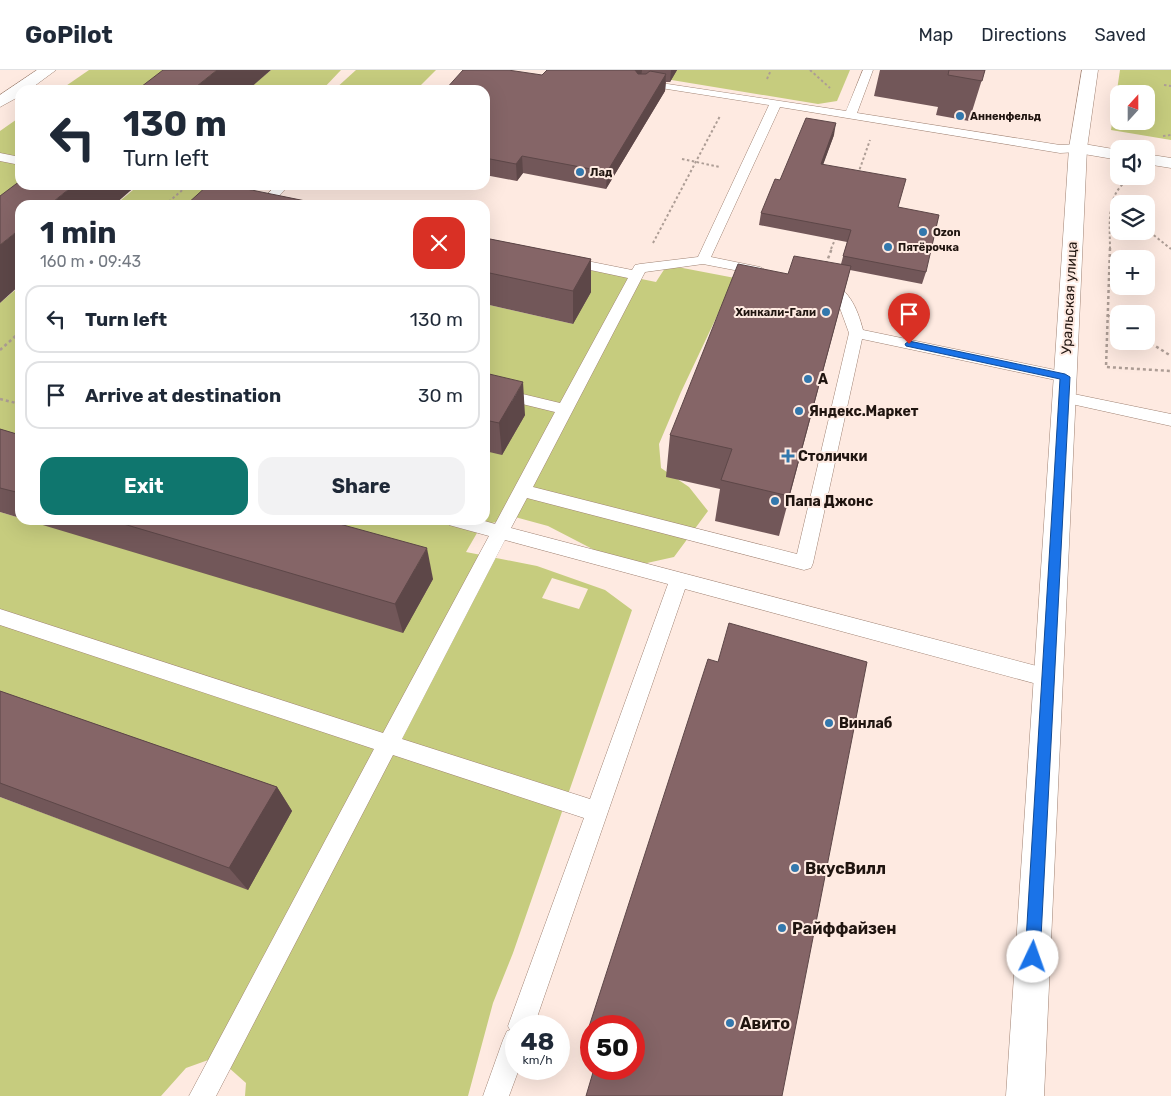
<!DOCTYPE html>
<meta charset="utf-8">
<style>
body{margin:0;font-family:Rubik,sans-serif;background:#f2f2f3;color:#1f2937;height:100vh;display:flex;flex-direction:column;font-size:19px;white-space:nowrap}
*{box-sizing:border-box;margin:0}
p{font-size:16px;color:#747a83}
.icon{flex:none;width:28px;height:28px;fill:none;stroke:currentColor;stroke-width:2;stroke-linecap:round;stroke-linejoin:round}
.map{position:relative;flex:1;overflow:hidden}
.side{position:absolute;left:15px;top:130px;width:475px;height:325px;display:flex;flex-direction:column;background:#fff;border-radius:15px;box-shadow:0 5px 20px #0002}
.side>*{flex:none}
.guide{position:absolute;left:15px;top:15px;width:475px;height:105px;border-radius:15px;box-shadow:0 5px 20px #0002;background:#fff;color:#1f2937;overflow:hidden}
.needle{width:32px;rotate:21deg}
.controls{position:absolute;left:1110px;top:15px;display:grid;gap:10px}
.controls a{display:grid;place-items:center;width:45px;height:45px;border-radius:10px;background:#fff;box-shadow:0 5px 20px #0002;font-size:25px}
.speed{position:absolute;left:505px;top:945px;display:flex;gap:10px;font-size:25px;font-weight:700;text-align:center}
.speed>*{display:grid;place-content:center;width:65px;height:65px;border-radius:50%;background:#fff;box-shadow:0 5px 20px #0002;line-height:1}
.speed small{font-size:12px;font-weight:400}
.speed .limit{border:8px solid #d22;background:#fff;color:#111}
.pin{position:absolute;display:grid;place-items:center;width:42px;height:42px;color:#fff;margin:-51px -21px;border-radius:50% 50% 50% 0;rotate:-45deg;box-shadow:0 0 5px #0007}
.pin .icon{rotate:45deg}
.me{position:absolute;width:55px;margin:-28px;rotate:3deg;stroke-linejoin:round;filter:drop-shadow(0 0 4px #0008)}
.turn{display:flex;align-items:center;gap:18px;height:105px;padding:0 25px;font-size:22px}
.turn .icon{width:65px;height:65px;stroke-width:2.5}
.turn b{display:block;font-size:35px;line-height:42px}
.round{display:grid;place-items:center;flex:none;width:52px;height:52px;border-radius:15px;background:#f2f2f3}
.headline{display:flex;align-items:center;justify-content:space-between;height:85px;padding:0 25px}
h1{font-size:30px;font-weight:700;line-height:38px}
.action{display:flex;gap:10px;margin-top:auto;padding:10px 25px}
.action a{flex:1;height:58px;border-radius:15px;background:#0f766e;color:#fff;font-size:20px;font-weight:700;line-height:58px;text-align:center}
.action a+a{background:#f2f2f3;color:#1f2937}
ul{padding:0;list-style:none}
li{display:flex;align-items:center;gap:15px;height:68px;margin:0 10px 8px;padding:0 15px;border:2px solid #e0e1e3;border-radius:15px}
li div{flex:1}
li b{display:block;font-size:19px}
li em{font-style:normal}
header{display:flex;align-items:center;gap:30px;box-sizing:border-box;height:70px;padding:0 25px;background:#fff;border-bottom:1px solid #e0e1e3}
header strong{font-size:24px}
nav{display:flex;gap:28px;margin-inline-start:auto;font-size:18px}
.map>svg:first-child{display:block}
.green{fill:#c6cc7e;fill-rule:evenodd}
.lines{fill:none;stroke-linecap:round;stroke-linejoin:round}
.service-casing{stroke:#a08374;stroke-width:1}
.tertiary-casing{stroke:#a08374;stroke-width:1}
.secondary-casing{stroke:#a08374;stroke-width:1}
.path-far1{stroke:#ad9d95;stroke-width:2;stroke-dasharray:2.5 2.5;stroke-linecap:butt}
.path{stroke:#ad9d95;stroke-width:2.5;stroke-dasharray:3 3;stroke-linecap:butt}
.service{fill:#fff;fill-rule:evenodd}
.tertiary{fill:#fff;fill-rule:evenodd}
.secondary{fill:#fff;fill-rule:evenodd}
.wall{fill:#725759}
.shaded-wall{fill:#5d4748}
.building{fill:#856567;stroke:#5d4748}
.route{fill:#1a73e8;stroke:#114b97}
.poi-dot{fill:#3378ad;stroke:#feeae1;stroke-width:2}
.labels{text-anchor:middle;stroke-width:4;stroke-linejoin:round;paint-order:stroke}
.far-poi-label{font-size:11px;font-weight:bold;fill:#201510;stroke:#feeae1;text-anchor:start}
.street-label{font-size:14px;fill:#201510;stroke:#feeae1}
.poi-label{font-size:14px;font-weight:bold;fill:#201510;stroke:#feeae1;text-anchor:start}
.near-poi-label{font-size:16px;font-weight:bold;fill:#201510;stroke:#feeae1;text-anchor:start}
</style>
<header>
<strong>GoPilot</strong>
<nav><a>Map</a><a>Directions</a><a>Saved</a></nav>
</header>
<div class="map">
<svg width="1171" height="1026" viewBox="0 0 1171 1026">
<rect width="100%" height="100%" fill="#feeae1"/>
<g class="green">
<path d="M89,0h132l-24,20h-137z"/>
<path d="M271,0h70l-19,20h-75z"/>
<path d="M356,0h80l-20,20h-82z"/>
<path d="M611,0h239l-13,31 -19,3z"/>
<path d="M1120,0h51v70l-60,-10zM1119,24h27v27h-27z"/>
<path d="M20,47v88l-20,46v-120z"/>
<path d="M139,115h109l-8,10 47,10h-172z"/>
<path d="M485,177l171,35 11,-17 68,13 -54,114 -22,52 2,24 28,19 19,24 -34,46 -36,8 -32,-9 -58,-30 -33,-9 -34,9 -15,26 71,14 68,24 27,20 -119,343 -20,50 -25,93h-223l1,-13 -18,-16 -17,-8 -25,9 -25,28h-161v-299l248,92 -248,-180v-197l20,6v2h465v-69l40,-36 -40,-10v-101l88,20zM552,508l36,11 -9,20 -37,-11z"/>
<path d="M20,216v175l-20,-6v-152z"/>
</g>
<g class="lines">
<defs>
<g id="service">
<path d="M863,0h10l-16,43 203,32 18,-1 6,4 -6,4 -18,1 -280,-46 -69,150 49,10 7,4 -7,4 -57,-11 -58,8 -112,215 264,67 52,-221 -12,-33 -20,-16 7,-4c24,6 33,27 39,50l202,42 6,1 2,4 -2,4 -6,1 -203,-43 -49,224 -2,5 -7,2 -277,-72 -16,30 537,141 7,3 3,6 -3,6 -7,3 -363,-98 -151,437h-18v43h3l-10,27h-26l20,-56 4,-9 3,-1 -2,-4 76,-208 -191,-63 -177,341h-27l185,-347 -374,-124v-16l383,124 106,-197 -40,-11 -3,-5h35l14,4 60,-112 -70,-17v-10l75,18 68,-125 -61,-13 -7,-4 7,-4 65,13 3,-5 5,-1 58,-7 71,-152 -121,-19 -5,2 -6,-3 4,-5 205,31zM505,470l163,44 -78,215 -188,-60z"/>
<path d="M0,83l20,4v8l-20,-4z"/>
<path d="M276,115h13l-10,11 29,6 2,3h-25l-20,-4 -1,-3z"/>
<path d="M1064,322l107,22v12l-113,-25 -2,-4 2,-4z"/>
</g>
<g id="tertiary">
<path d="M37,0h19l-27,20h-9v6l-20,11v-12z"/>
<path d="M1078,73l41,7v10l-47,-8 -3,-4 3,-4z"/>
<path d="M1146,84l25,4v10l-25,-4z"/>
</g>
<path id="secondary" d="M1082,0h16l-11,78 -43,948h-38l63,-948z"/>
</defs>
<use href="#service" class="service-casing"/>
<use href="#tertiary" class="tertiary-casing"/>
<use href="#secondary" class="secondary-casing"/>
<g class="path-far1">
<path d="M810,0l20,18"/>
<path d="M767,9l4,-9"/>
<path d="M1164,15l7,1"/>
<path d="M1163,66l8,-1"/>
<path d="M682,89l38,8"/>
<path d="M858,104l12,-34"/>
<path d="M177,115l29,5"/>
<path d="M1112,131l7,5"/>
<path d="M165,135l21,-18"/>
<path d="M1146,159l25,20"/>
<path d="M653,173l67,-127"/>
<path d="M831,179l5,-12"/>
<path d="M1110,179c0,-24 -5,-60 23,-71"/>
</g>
<g class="path">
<path d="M1110,178l-4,119 65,4"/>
<path d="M826,194l6,-16"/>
<path d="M1107,245l12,8"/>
<path d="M1146,270l25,16"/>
<path d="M0,280l20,-18"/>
<path d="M0,329l20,5"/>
</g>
<use href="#service" class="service"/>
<use href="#tertiary" class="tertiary"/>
<use href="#secondary" class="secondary"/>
</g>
<g class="wall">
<path d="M547,0h130l-7,12h-4l-1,9 -59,98 -83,-16 -6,8 -32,-6v-85l57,-15z"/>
<path d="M880,0h105l-16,51 -33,-6 2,-8 -64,-11z"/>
<path d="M834,65l-11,29 75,43 28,65 -4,12 -72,-14 -71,266 -64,-15 5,-32 -54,-12 4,-42 118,-161 53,-10 6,-22 -88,-17 2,-12 19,-33z"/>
<path d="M485,168l106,21v33l-18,32 -88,-20z"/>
<path d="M485,303l40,42 -23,40 -17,-4z"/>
<path d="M0,359l20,6v83l-20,-6z"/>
<path d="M26,450h299l108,59 -30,54z"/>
<path d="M718,592l-84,407 -43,-43v30l-5,-2v-18z"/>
<path d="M0,621l277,96 15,24 -44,79 -248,-93z"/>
</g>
<g class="shaded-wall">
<path d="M217,0h54l-23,20h-56z"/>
<path d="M634,0h8l-1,8z"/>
<path d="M671,0h6l-7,12z"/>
<path d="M666,4l-1,17 -59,98 1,-17z"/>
<path d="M836,53l-2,12 -15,41 2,-12z"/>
<path d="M522,86l1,17 -6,8 -1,-17z"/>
<path d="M74,115h63l-23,20h-65z"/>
<path d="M20,159v56l-20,18v-58z"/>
<path d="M591,189v33l-18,32v-33z"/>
<path d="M523,312l2,33 -23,40 -3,-32z"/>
<path d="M427,478l6,31 -30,54 -8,-29z"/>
<path d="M277,717l15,24 -44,79 -19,-22z"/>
</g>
<g class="building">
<path d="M163,0h54l-25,20h-55z"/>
<path d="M463,0h45l34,5 5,-5h88l3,4h8l4,-3 16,3 -59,98 -85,-16 -6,8 -31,-6v-6l2,-2h-2v-60h-40z"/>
<path d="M949,0h36l-3,11 -34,-6z"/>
<path d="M806,48l30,5 -15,41 85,15 -8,28 41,8 -13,57 -83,-16 8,-26 -90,-17 14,-34 5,1z"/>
<path d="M20,111v4h54l-25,20h-29v24l-20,16v-49z"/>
<path d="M208,115h19l98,20h-139z"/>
<path d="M485,168l106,21 -18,32 -88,-19z"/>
<path d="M794,186l57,10 -62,230 -68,-16 11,-31 -62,-14 68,-171 50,10z"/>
<path d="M485,303l38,9 -24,41 -14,-3z"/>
<path d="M0,359l20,6v58l-20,-5z"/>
<path d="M110,450h215l102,28 -32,56z"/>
<path d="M729,553l138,39 -85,434h-196l8,-27h40v-43h-43v12l-5,-2 122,-377 10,3z"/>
<path d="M0,621l277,96 -48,81 -229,-85z"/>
</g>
<path class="route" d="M909,271l156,33 5,3 -30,580 -2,5 -5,2 -5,-2 -3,-5 35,-578 -154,-33 -1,-2z"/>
<g class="poi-dot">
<circle cx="960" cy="46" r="5"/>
<circle cx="580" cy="102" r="5"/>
<circle cx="923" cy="162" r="5"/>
<circle cx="888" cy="177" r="5"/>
<circle cx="826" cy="242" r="5"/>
<circle cx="808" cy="309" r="5"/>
<circle cx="799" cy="341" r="5"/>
<path d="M785.5 378.5h5v5h5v5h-5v5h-5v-5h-5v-5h5z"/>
<circle cx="775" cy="431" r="5"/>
<circle cx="829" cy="653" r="5"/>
<circle cx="795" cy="798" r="5"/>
<circle cx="782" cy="858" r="5"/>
<circle cx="730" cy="953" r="5"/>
</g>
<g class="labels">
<g class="far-poi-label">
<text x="970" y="50">Анненфельд</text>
<text x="590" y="106">Лад</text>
<text x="933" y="166">Ozon</text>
<text x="898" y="181">Пятёрочка</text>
<text x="816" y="246" text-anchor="end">Хинкали-Гали</text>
</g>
<g class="street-label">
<text transform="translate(1069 228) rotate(-87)" y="5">Уральская улица</text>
</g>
<g class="poi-label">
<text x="818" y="314">А</text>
<text x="809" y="346">Яндекс.Маркет</text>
<text x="798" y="391">Столички</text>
<text x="785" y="436">Папа Джонс</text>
<text x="839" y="658">Винлаб</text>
</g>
<g class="near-poi-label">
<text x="805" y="804">ВкусВилл</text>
<text x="792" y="864">Райффайзен</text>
<text x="740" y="959">Авито</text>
</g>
</g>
</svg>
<div class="controls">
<a><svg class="needle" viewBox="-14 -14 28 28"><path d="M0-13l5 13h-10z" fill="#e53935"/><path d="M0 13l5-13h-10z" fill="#747a83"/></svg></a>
<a><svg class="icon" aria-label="sound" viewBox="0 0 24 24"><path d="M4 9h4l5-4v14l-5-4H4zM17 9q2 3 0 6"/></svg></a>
<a><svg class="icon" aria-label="layers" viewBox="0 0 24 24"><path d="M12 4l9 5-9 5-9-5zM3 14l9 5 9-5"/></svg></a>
<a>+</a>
<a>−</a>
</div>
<div class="speed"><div>48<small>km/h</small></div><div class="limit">50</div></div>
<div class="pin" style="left:909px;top:274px;background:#d93025"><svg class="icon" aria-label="arrive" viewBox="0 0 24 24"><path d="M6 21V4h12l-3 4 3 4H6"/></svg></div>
<svg class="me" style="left:1033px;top:887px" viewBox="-20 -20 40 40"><circle r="19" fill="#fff"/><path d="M0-13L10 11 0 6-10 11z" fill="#1a73e8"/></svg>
<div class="guide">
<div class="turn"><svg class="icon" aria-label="left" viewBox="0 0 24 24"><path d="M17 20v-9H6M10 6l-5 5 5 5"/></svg><div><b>130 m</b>Turn left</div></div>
</div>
<section class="side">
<div class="headline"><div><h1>1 min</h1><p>160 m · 09:43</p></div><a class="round" style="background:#d93025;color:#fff"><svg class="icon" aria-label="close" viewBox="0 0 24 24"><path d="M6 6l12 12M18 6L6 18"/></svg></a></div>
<ul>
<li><svg class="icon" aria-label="left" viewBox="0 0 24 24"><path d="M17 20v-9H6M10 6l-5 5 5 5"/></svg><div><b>Turn left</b></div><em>130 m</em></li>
<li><svg class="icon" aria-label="arrive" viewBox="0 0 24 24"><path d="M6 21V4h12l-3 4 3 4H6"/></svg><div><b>Arrive at destination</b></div><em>30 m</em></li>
</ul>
<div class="action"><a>Exit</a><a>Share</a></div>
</section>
</div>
